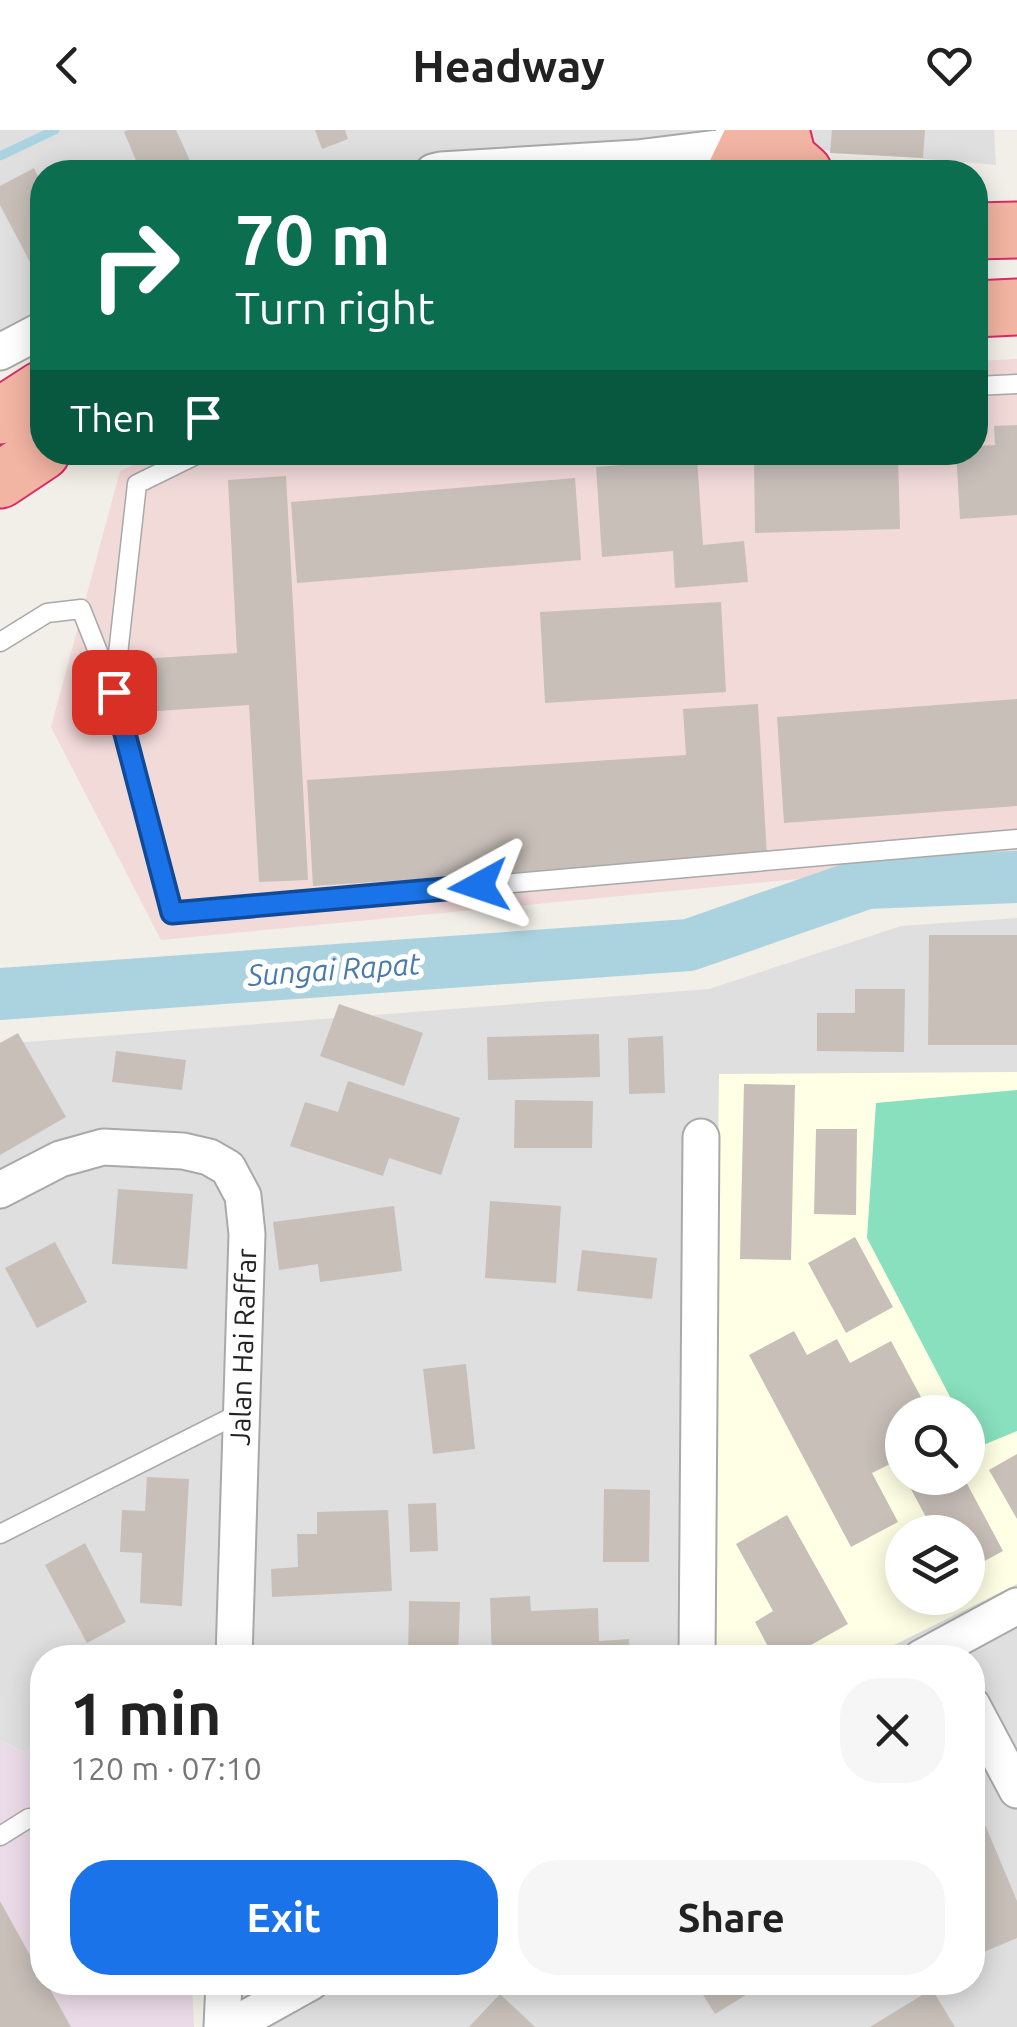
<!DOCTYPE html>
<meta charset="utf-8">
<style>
body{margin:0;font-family:Ubuntu,sans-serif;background:#f6f6f6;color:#222;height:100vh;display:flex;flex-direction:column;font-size:38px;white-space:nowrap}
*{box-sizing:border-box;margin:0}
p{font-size:32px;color:#767676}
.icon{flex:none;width:55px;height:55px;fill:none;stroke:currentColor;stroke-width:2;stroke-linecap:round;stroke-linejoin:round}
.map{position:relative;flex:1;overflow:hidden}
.panel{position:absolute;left:30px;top:1515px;width:955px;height:350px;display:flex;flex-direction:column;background:#fff;border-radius:40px;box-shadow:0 5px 25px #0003}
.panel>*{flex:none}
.guide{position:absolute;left:30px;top:30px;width:958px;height:305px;border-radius:40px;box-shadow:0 5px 25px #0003;background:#0b6e4f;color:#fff;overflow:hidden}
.tools{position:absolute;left:885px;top:1265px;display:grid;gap:20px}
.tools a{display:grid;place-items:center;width:100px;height:100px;border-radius:50%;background:#fff;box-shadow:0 5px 25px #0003;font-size:50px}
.pin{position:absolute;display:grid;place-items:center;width:85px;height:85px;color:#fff;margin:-42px;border-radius:20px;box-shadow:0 5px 15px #0006}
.me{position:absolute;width:110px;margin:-55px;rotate:265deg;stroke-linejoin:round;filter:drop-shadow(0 0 8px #0008)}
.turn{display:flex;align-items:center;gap:35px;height:210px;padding:0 40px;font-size:45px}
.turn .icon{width:130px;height:130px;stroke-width:2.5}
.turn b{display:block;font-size:70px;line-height:85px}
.then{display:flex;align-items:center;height:95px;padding:0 40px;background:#0003;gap:20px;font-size:38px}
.round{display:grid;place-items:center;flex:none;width:105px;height:105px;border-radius:40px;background:#f6f6f6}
.summary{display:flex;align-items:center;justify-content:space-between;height:170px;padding:0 40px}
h1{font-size:60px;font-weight:700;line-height:75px}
.cta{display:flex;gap:20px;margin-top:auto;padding:20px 40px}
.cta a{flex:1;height:115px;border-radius:40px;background:#1a73e8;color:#fff;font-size:40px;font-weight:700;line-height:115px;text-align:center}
.cta a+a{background:#f6f6f6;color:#222}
header{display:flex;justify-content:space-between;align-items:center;height:130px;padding:0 40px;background:#fff;font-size:45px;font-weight:700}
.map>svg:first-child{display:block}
.residential{fill:#e0dfdf;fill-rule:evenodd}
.commercial{fill:#f2dad9}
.industrial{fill:#ebdbe8}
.education{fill:#ffffe5;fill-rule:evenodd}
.pitch{fill:#88e0be}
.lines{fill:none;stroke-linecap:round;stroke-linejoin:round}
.stream{stroke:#aad3df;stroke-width:9}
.river{stroke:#aad3df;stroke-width:52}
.building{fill:#c7bfb8}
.service-casing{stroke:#a9a9a9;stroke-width:21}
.minor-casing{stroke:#a9a9a9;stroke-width:39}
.trunk-casing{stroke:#dc2a67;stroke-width:59}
.service{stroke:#fff;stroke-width:18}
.minor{stroke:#fff;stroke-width:35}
.trunk{stroke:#f2b4a3;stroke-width:55}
.route-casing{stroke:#114b97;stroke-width:25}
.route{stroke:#1a73e8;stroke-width:18}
.labels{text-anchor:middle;stroke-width:10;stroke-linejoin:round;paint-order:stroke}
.street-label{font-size:28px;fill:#222;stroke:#fff}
.water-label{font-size:30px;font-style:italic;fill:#4a7aab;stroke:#fff}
</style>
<header><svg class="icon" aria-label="back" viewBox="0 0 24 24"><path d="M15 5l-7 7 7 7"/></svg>Headway<svg class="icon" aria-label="heart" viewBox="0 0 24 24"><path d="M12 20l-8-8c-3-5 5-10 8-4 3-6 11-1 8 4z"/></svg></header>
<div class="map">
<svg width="1017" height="1897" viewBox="0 0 1017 1897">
<rect width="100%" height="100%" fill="#f2efe9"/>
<g class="residential">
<path d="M0,0h994l2,35 -264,-23 -330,19 -32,11h-328v159l-42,27z"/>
<path d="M1017,788v1109h-770l-6,-44 731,-1v-324h-726v-13l-41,12 -163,1v83l-18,11 -24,-12v-696l709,-55 192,-63zM902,1282h66v66h-66zM902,1402h66v66h-66z"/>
</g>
<path class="commercial" d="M1017,229v499l-856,82 -110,-213 69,-256 40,-18 815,-1v-91z"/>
<path class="industrial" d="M0,1610l23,12 19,-11v241l150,1 2,44h-194z"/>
<path class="education" d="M1017,942v512l-147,73 -158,1 7,-584zM902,1282h66v66h-66zM902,1402h66v66h-66z"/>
<path class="pitch" d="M1017,960v341l-41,17 -8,-17v-19h-10l-91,-174 9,-135z"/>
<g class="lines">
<path class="stream" d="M0,26l55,-26"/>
<path class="river" d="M0,864l689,-49 178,-62 150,-6"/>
</g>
<g class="building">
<path d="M128,0h48l19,42h-54l-17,-40z"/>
<path d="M315,0h30l3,9 -26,10z"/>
<path d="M832,0h93l-2,28 -93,-5z"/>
<path d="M34,38l8,17v95l-2,1 -40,-76v-19z"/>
<path d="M1017,295v90l-57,4 -4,-67h19v-6l20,-1 -1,-19z"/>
<path d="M797,322l101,1 2,76 -145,4 -1,-71 43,-1z"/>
<path d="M697,329l6,86 41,-4 4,41 -73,6 -2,-37 -71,6 -6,-90z"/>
<path d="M286,346l22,404 -49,2 -10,-177 -107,7 -3,-53 98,-6 -9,-173z"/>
<path d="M575,348l6,82 -284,23 -6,-81z"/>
<path d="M721,472l5,90 -181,11 -5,-91z"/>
<path d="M1017,569v107l-233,17 -7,-106z"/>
<path d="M758,574l9,152 -454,30 -6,-106 379,-25 -3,-46z"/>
<path d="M929,805h88v110h-89z"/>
<path d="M855,859h50l-1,63 -87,-1v-38h38z"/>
<path d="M339,874l84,29 -19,53 -84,-30z"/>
<path d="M18,903l48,84 -66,38v-112z"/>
<path d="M599,904l1,43 -112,3 -1,-43z"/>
<path d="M663,906l2,57 -36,1 -1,-56z"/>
<path d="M116,921l70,9 -4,30 -70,-8z"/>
<path d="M348,951l112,37 -19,57 -52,-17 -6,18 -93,-30 15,-44 33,10z"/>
<path d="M744,954l51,1 -4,175 -51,-1z"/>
<path d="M515,970l78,1 -1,47h-78z"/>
<path d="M816,999h41l-1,86 -42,-1z"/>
<path d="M118,1059l75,5 -6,75 -75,-5z"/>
<path d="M490,1071l71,5 -5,77 -71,-5z"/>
<path d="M394,1076l8,65 -82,11 -2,-18 -39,6 -6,-48z"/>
<path d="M855,1107l38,70 -47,26 -38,-70z"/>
<path d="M55,1112l32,60 -50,26 -32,-60z"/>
<path d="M582,1120l75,8 -5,41 -75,-8z"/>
<path d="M794,1201l13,24 30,-16 13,24 41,-22 38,71h-27v61l-6,-12 -24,12 26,49 -47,25 -102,-192z"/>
<path d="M466,1234l9,85 -42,5 -10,-85z"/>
<path d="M1017,1324v65l-28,-49z"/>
<path d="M147,1347l42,2 -7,127 -42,-3 2,-50 -22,-1 2,-42 23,1z"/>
<path d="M905,1348h59l39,73 -35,19v-38h-34z"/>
<path d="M604,1359l46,1 -1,72h-46z"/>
<path d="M436,1373l2,48 -28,1 -2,-48z"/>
<path d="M388,1380l4,81 -120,6 -1,-28 27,-2 -1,-33h20v-22z"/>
<path d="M787,1385l61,109 -60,34h-14l-19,-36 18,-11 -37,-67z"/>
<path d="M85,1413l41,79 -39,21 -42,-78z"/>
<path d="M530,1466l1,15 67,-3 1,33 30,-2 1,19h-138l-2,-60z"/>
<path d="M409,1471l51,1 -2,56h-50z"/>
<path d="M973,1666l44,105v37l-45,19z"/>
<path d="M0,1771l42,76v5h4l25,45h-71z"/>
<path d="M695,1852h54l5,8 -39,24z"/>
<path d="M932,1859l23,38h-85z"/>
<path d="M500,1864l35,33h-66z"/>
</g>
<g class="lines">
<defs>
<g id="service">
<path d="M975,256l42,-2"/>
<path d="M0,512l47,-29 34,-4 33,83 58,221 845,-74"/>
<path d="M114,560l23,-206 65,-32"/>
<path d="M0,1404l242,-122"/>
<path d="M0,1706l29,-18"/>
</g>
<g id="minor">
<path d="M433,42l8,-2 196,-12 89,-11 12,-17"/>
<path d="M0,222l42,-22"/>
<path d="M0,1060l60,-31 43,-12 80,4 26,6 19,11 15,28 4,38 -13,424"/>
<path d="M697,1528l4,-521"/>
<path d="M921,1528l96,-52"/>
<path d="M972,1575l45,85"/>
<path d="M222,1897l2,-45"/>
<path d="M230,1897l81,-45"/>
</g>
<g id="trunk">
<path d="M781,0l7,28 16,14"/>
<path d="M735,42l13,-27"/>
<path d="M975,101l42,-1"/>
<path d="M975,179l42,-2"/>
<path d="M0,286l42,-27"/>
<path d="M0,350l42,-28"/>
</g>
</defs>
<use href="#service" class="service-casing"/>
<use href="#minor" class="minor-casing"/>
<use href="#trunk" class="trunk-casing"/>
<use href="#service" class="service"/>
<use href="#minor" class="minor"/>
<use href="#trunk" class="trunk"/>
</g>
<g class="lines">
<defs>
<path id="route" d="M114,562l58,221 307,-27"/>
</defs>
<use href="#route" class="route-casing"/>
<use href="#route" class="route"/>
</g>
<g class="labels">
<g class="street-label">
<text transform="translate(243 1217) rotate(-88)" y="10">Jalan Hai Raffar</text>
</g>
<g class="water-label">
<text transform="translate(334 840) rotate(-4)" y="10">Sungai Rapat</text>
</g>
</g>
</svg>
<div class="tools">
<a><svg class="icon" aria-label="search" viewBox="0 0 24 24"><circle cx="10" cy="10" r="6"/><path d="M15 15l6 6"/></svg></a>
<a><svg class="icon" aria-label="layers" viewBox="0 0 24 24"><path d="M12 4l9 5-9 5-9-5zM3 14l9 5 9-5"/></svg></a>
</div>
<div class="pin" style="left:114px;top:562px;background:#d93025"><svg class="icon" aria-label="arrive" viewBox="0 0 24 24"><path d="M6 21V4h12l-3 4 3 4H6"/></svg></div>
<svg class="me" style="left:479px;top:756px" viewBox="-20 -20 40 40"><path d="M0-17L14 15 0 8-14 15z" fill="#1a73e8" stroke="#fff" stroke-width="4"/></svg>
<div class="guide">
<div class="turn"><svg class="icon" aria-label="right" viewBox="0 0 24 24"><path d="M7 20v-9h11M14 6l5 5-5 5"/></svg><div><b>70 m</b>Turn right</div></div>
<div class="then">Then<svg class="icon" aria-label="arrive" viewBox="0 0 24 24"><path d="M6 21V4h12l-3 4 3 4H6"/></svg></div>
</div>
<section class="panel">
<div class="summary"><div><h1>1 min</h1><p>120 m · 07:10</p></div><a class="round"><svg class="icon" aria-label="close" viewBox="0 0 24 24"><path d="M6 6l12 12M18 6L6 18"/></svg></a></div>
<div class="cta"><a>Exit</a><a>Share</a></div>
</section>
</div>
